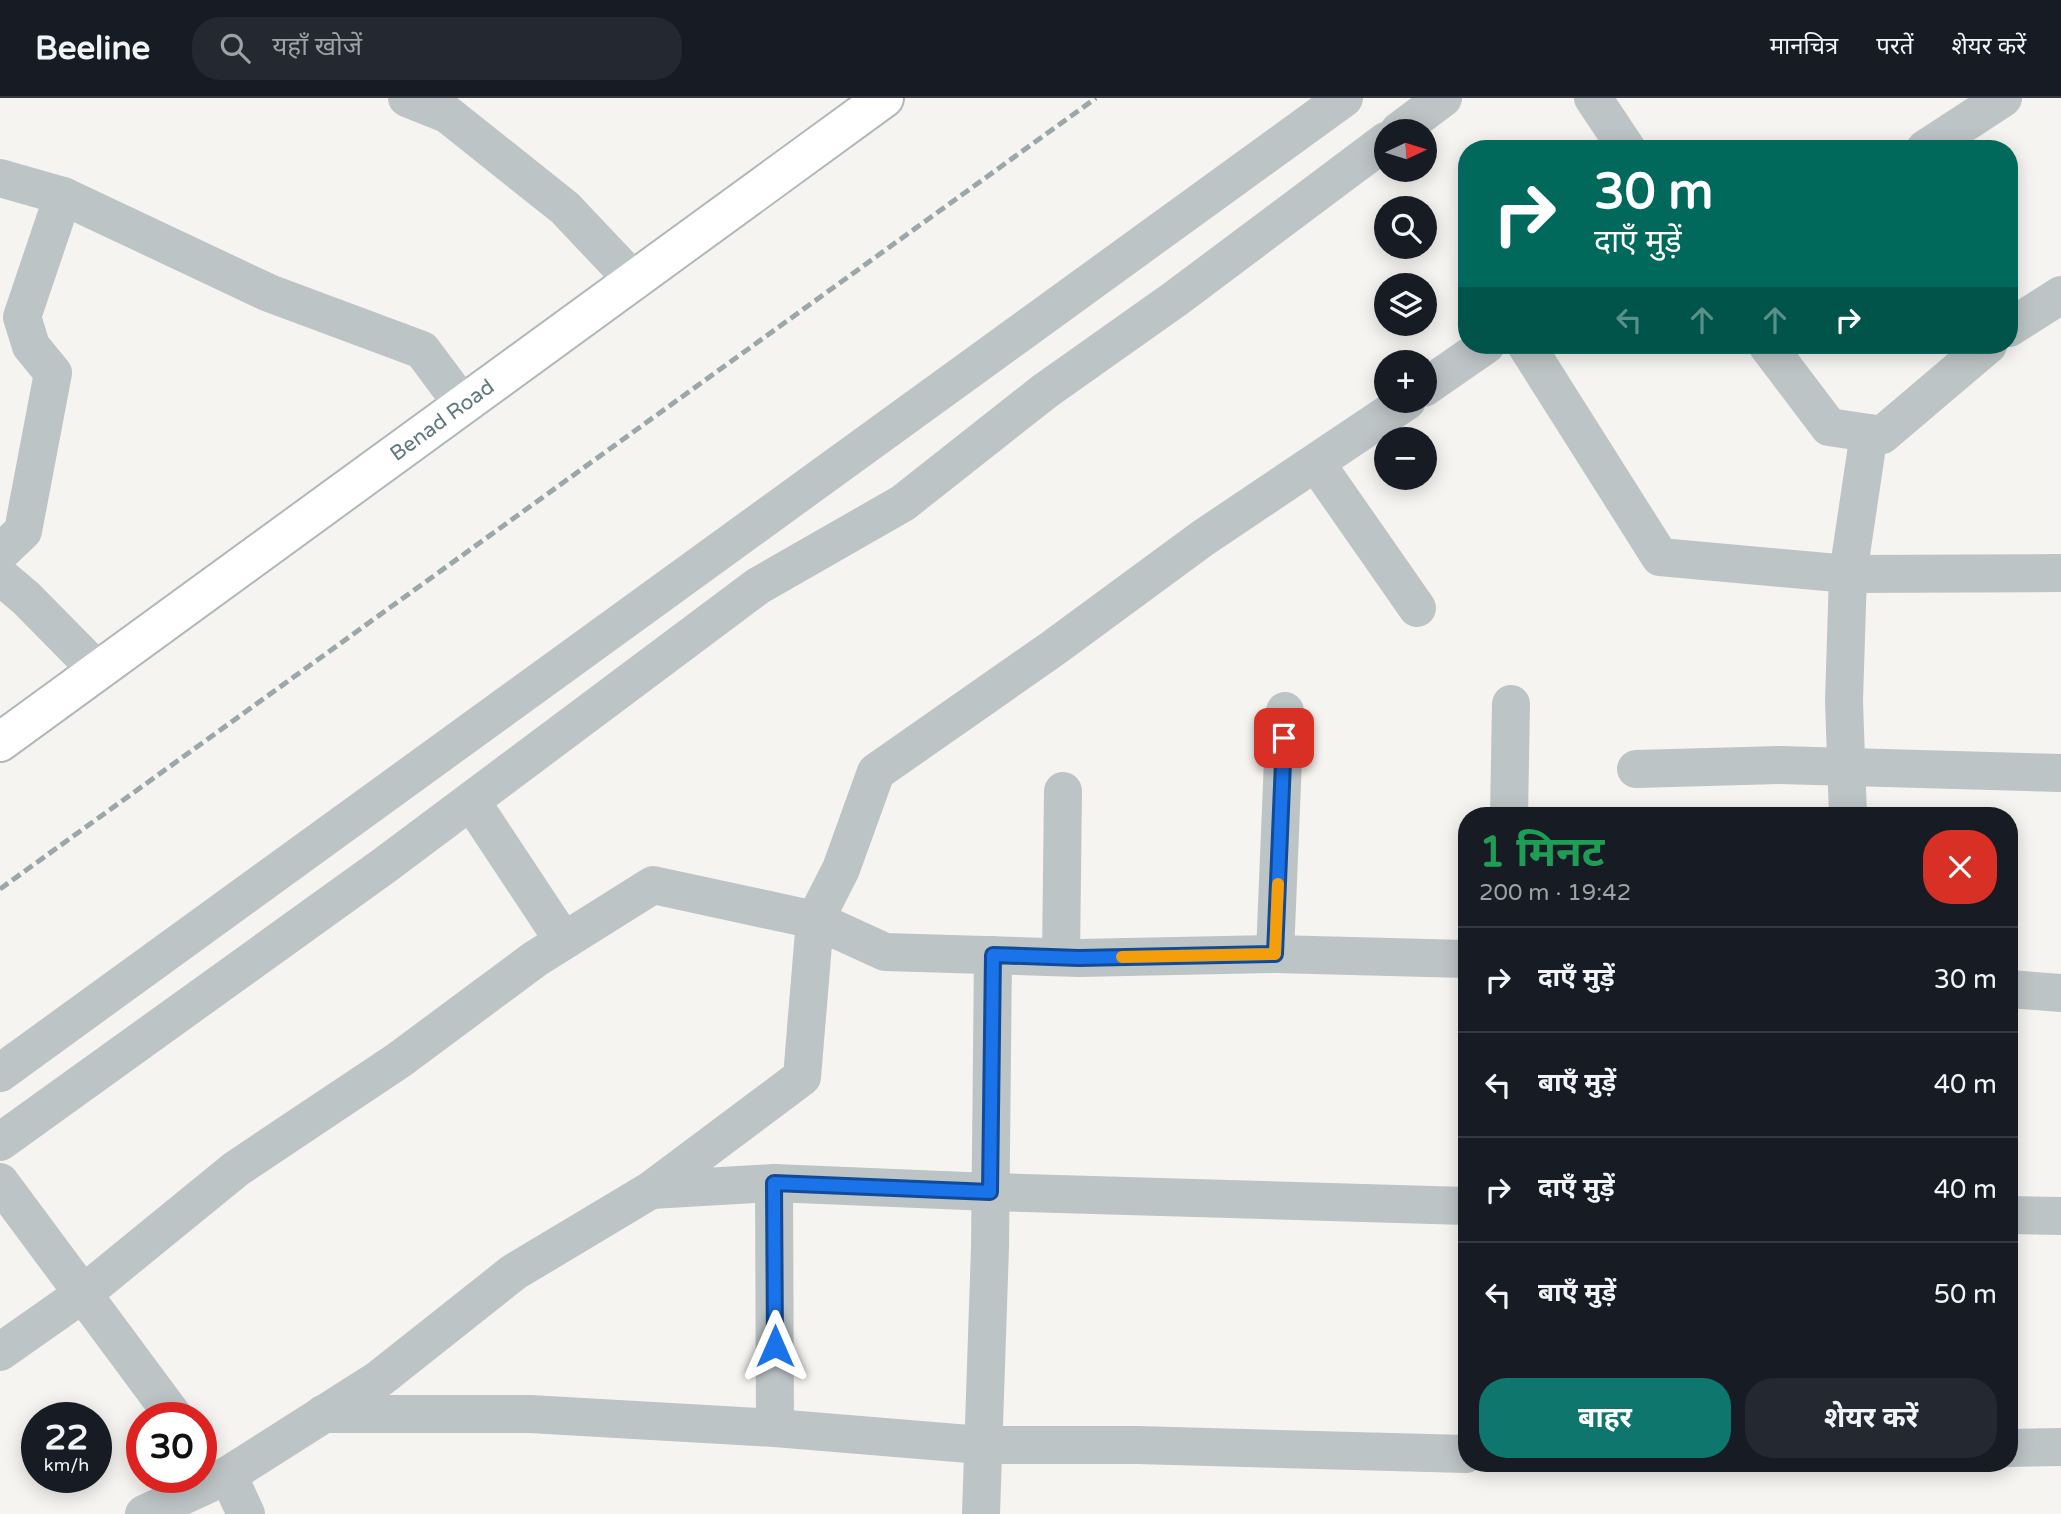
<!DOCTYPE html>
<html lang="hi">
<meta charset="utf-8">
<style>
body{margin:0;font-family:"Varela Round","Noto Sans Devanagari",sans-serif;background:#242831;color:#f1f3f6;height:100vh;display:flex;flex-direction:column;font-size:26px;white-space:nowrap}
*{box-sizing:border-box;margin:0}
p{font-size:23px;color:#9ea1a6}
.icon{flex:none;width:38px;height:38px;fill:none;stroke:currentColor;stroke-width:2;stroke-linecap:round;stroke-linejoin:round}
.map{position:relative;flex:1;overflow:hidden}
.drawer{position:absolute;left:1458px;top:709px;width:560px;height:665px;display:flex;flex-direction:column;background:#171b24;border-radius:28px;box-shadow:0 4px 18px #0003}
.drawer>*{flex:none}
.guide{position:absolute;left:1458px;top:42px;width:560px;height:214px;border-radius:28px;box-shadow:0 4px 18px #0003;background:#00695c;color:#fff;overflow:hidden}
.needle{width:46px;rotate:86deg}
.tools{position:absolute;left:1374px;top:21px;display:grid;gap:14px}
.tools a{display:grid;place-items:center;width:63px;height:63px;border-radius:50%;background:#171b24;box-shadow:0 4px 18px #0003;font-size:35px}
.speed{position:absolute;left:21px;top:1304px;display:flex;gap:14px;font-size:35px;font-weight:700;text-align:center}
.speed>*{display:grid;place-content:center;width:91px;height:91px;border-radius:50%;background:#171b24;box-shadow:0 4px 18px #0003;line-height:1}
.speed small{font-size:18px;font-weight:400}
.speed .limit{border:10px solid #d22;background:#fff;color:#111}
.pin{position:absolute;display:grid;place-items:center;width:60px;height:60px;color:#fff;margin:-30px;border-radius:14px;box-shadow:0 4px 10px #0006}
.me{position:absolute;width:77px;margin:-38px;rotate:0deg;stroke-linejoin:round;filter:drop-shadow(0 0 5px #0008)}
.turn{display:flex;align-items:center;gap:24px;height:147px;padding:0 21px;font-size:32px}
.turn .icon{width:91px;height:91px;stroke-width:2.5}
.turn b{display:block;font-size:49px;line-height:60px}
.lanes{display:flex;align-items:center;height:66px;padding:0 21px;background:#0003;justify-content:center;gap:35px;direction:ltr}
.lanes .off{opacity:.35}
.round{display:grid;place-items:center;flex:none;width:74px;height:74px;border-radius:28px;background:#242831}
.headline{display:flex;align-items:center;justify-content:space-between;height:119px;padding:0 21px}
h1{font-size:42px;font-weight:700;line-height:52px;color:#1e9e55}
.action{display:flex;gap:14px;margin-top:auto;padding:14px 21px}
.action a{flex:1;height:80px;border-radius:28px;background:#0f766e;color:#fff;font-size:28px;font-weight:700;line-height:80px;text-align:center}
.action a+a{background:#242831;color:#f1f3f6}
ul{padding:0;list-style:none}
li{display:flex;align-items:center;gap:21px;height:105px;padding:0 21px;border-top:2px solid #363941}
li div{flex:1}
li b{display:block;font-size:26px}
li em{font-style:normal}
header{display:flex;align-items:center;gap:42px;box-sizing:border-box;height:98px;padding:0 35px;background:#171b24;border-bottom:2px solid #363941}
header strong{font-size:33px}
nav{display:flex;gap:38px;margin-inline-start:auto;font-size:24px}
.search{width:490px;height:63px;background:#242831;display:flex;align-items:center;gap:18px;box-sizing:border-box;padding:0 24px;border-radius:28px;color:#9ea1a6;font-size:26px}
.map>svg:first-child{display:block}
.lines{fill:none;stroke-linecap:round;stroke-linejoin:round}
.major-casing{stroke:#b0b8ba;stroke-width:42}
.minor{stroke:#bdc4c6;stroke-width:38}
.major{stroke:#fff;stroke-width:38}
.rail{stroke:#9ca7aa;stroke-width:5;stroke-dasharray:10 5;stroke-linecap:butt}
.route-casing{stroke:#114b97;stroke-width:18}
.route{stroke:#1a73e8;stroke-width:12}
.slow{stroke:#f59e0b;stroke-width:12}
.labels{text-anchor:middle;stroke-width:7;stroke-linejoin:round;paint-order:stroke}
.street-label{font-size:21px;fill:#5e777d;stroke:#fff}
</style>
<header>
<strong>Beeline</strong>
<div class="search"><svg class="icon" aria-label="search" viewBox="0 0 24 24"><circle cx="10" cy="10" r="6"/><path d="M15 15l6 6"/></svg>यहाँ खोजें</div>
<nav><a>मानचित्र</a><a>परतें</a><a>शेयर करें</a></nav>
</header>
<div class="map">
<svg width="2061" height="1416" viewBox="0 0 2061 1416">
<rect width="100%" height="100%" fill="#f5f4f0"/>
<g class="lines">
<defs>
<path id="major" d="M0,644l884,-644"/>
</defs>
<use href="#major" class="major-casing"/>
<g class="minor">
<path d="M407,0l40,16 118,94 69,73"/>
<path d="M1593,0l34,51"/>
<path d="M1399,33l44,-33"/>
<path d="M1925,51l78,-51"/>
<path d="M0,80l63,18 206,97 153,57 41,55"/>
<path d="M2009,230l52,-33"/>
<path d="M1526,247l134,212 188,17 213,-1"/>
<path d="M1767,247l62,82 53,8 106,-90"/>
<path d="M1424,290l62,-43"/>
<path d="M1316,365l101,145"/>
<path d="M0,455l23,-22 30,-158 -22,-27 -9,-29 41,-121"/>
<path d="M0,478l26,22 72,73"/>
<path d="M1636,671l144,-4 281,8"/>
<path d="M471,703l92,139"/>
<path d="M1509,718l2,-112"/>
<path d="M1848,718l-4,-115 4,-127 21,-141"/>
<path d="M1275,856l10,-243"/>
<path d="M1061,859l2,-166"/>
<path d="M2009,891l52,4"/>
<path d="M0,975l1344,-975"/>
<path d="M0,1044l385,-277 373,-279 145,-83 142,-112 130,-92 211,-158"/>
<path d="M0,1084l175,236"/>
<path d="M774,1085l1,245"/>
<path d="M651,1092l123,-7 216,9 476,14"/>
<path d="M2009,1117l52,1"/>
<path d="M0,1254l84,-59 152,-124 163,-109 136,-101 118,-74 162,35 70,32 194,6 196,-4 191,5"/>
<path d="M323,1316h207l245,14 206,17h156l329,9"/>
<path d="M2009,1350l52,-1"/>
<path d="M228,1377l18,39"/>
<path d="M144,1416l84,-39 151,-96 135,-107 137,-82 151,-113 13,-157 26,-51 35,-97 176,-123 151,-111 204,-137"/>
<path d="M981,1416l9,-267 3,-292"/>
</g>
<use href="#major" class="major"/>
<path class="rail" d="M0,791l1096,-791"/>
</g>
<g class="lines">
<defs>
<path id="route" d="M775,1248l-1,-163 216,9 3,-237 86,3 196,-4 9,-216"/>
</defs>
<use href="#route" class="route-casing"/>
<use href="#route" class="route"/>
<path class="slow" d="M1122,859l153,-3 3,-70"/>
</g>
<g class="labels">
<g class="street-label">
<text transform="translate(442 322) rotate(-36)" y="7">Benad Road</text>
</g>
</g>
</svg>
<div class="tools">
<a><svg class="needle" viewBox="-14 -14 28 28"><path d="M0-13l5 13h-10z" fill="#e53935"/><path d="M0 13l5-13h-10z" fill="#9ea1a6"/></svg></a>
<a><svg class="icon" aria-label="search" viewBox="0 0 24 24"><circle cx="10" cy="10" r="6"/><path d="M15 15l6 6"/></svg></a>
<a><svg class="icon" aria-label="layers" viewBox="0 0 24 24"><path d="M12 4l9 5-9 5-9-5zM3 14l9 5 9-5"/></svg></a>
<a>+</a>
<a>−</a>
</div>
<div class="speed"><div>22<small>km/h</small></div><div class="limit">30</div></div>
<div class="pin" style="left:1284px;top:640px;background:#d93025"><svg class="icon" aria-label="arrive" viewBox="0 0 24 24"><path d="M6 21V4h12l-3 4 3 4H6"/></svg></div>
<svg class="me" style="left:775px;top:1248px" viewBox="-20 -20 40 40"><path d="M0-17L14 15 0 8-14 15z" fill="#1a73e8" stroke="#fff" stroke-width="4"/></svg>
<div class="guide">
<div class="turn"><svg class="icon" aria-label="right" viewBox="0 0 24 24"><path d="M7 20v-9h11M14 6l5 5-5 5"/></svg><div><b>30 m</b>दाएँ मुड़ें</div></div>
<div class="lanes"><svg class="icon off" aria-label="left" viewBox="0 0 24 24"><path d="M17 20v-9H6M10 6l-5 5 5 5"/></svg><svg class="icon off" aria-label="ahead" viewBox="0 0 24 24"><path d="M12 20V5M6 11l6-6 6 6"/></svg><svg class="icon off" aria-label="ahead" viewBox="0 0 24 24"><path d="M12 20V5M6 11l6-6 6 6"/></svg><svg class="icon" aria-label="right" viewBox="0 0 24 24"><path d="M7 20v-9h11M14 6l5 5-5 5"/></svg></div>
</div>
<section class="drawer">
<div class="headline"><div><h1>1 मिनट</h1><p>200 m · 19:42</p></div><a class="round" style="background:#d93025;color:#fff"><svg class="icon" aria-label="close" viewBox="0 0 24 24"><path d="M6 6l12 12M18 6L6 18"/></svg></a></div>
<ul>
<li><svg class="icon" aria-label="right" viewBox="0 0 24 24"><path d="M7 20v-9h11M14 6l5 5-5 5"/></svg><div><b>दाएँ मुड़ें</b></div><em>30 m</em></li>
<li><svg class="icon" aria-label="left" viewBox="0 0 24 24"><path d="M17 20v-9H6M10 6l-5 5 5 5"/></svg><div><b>बाएँ मुड़ें</b></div><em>40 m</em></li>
<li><svg class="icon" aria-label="right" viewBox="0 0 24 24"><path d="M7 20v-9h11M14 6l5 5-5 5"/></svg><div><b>दाएँ मुड़ें</b></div><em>40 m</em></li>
<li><svg class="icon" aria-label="left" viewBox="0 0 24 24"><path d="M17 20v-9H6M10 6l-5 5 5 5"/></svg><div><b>बाएँ मुड़ें</b></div><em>50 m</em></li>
</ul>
<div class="action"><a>बाहर</a><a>शेयर करें</a></div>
</section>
</div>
